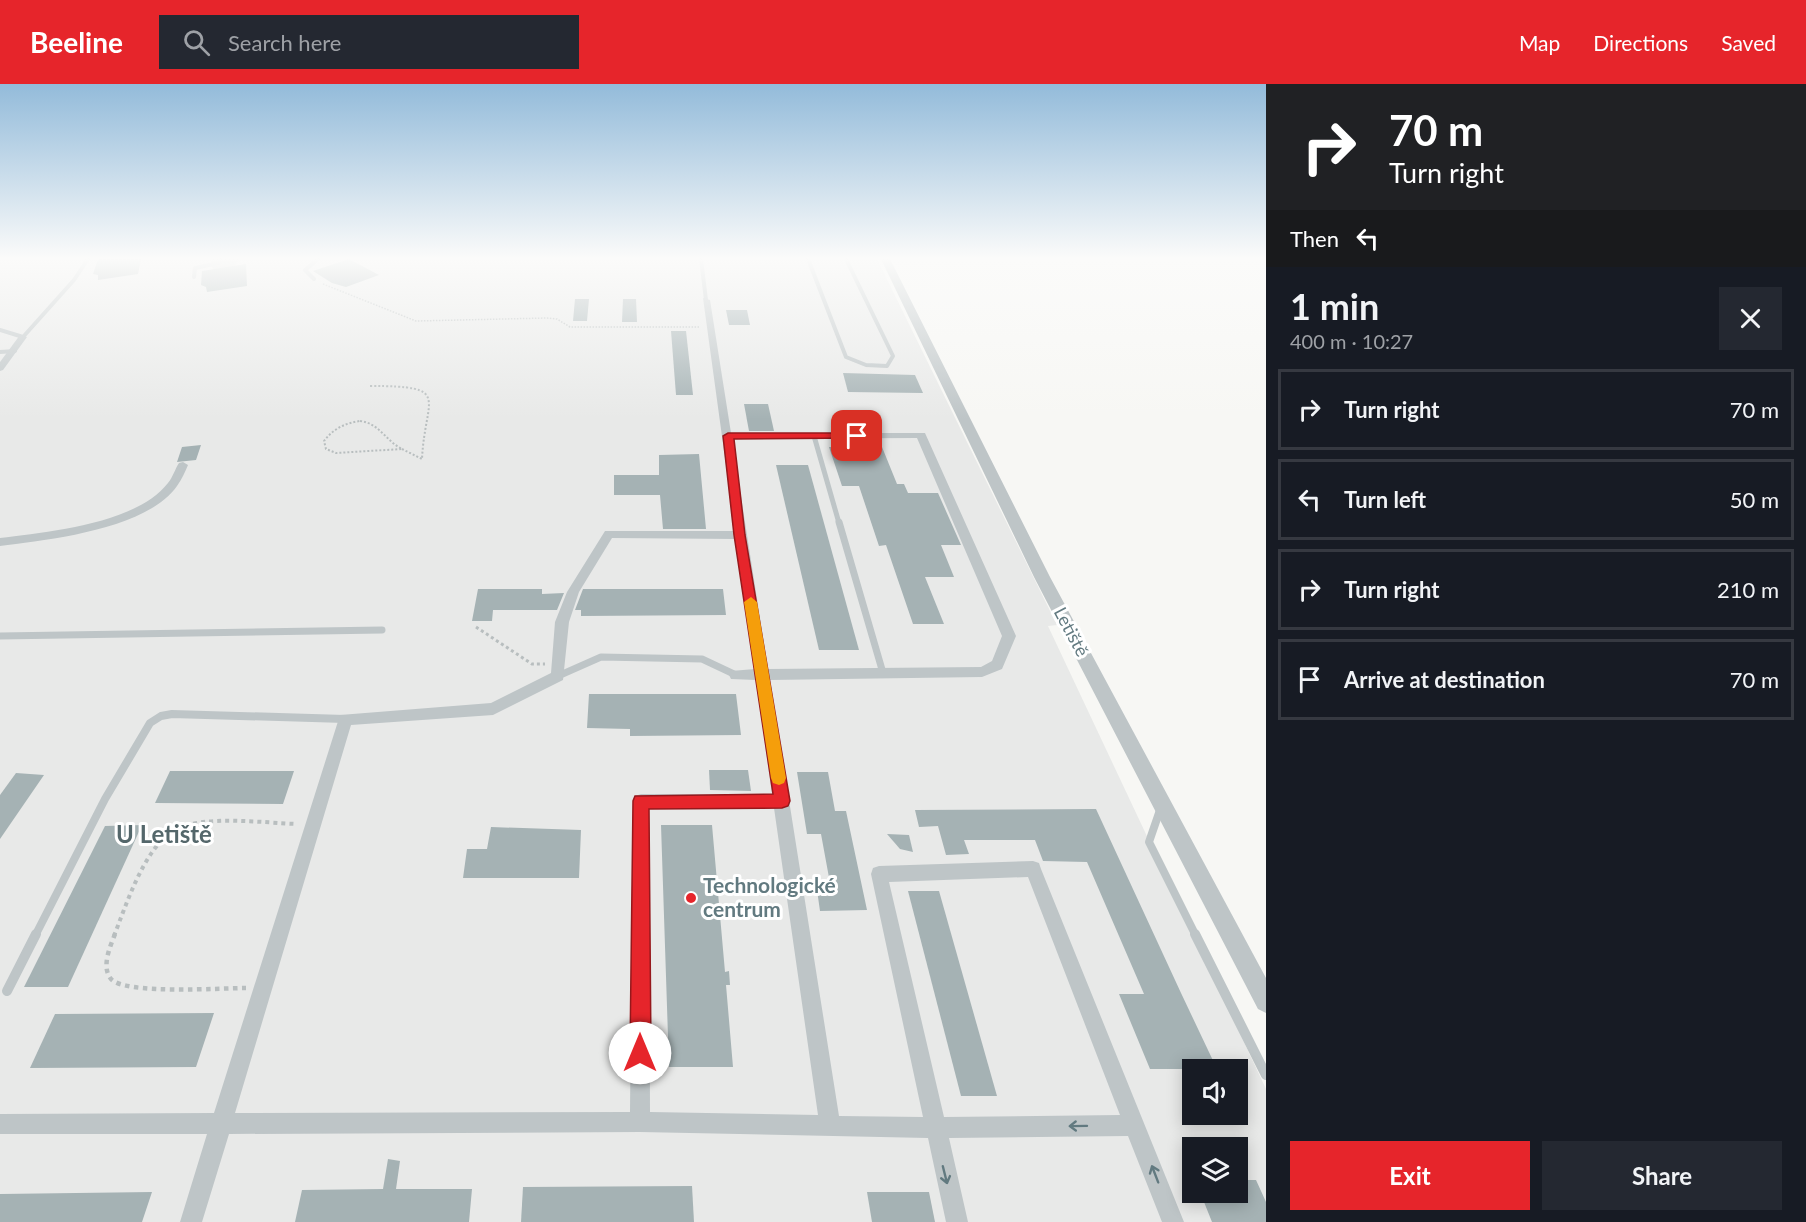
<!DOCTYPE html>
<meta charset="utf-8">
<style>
body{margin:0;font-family:Lato,sans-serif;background:#242831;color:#f1f3f6;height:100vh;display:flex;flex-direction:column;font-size:22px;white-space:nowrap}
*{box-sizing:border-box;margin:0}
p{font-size:20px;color:#9ea1a6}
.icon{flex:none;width:33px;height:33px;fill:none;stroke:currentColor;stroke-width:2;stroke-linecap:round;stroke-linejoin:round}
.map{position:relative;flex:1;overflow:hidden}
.side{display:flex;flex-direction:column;background:#171b24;width:540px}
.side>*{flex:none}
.top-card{background:#202124;color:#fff;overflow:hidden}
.tools{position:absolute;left:1182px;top:975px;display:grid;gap:12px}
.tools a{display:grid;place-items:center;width:66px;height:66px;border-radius:0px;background:#171b24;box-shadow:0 3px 15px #0003;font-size:30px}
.pin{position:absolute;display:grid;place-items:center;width:51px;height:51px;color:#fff;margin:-26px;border-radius:12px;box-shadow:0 3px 9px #0006}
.me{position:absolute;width:66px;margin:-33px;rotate:0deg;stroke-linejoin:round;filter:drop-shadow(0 0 4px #0008)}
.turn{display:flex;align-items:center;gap:21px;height:126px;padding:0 24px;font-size:27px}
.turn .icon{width:78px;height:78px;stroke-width:2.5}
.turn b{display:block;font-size:42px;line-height:51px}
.then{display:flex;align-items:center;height:57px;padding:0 24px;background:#0003;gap:12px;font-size:22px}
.round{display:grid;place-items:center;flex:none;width:63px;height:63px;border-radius:0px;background:#242831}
.head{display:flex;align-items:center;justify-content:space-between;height:102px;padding:0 24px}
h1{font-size:36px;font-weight:700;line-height:45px}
.primary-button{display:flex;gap:12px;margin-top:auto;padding:12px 24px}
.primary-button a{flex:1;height:69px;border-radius:0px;background:#e6252b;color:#fff;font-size:24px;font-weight:700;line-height:69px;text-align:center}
.primary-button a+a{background:#242831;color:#f1f3f6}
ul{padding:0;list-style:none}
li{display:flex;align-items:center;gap:18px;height:81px;margin:0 12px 9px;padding:0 12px;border:3px solid #363941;border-radius:0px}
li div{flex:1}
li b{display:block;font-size:22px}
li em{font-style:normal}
header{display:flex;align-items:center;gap:36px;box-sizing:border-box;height:84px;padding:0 30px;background:#e6252b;color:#fff}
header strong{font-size:28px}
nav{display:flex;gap:33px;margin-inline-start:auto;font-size:21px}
.search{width:420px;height:54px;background:#242831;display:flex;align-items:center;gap:15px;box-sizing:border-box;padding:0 21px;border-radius:0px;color:#9ea1a6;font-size:22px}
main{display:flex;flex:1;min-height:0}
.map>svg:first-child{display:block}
.built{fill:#e8e9e8;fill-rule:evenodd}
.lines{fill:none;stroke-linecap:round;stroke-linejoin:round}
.taxiway{fill:#cad0d0;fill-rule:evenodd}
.building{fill:#a5b2b4}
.path-far4{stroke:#b8bebf;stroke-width:1.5;stroke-dasharray:1.5 1.5;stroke-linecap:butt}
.path-far3{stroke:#b8bebf;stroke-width:2;stroke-dasharray:2 2;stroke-linecap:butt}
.path-far2{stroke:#b8bebf;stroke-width:3;stroke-dasharray:3 3;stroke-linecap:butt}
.path-far1{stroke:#b8bebf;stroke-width:4;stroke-dasharray:4 4;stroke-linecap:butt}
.path{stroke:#b8bebf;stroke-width:4.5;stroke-dasharray:4.5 4.5;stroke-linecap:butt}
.service-far4{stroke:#bec5c7;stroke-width:4}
.service-far3{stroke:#bec5c7;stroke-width:5}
.service-far2{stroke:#bec5c7;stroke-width:7}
.service-far1{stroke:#bec5c7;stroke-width:8}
.service{stroke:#bec5c7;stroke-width:10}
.minor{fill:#bec5c7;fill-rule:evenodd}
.tertiary{fill:#bec5c7;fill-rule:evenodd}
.oneway{stroke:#627a80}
.route{fill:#e6252b;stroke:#96181c;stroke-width:1.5}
.slow{fill:#f59e0b}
.poi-dot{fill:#e6252b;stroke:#fff;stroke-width:2}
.labels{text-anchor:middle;stroke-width:6;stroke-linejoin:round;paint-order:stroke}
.street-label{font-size:18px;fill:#627a80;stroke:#fff}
.near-poi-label{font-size:21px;font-weight:bold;fill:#627a80;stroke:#fff;text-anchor:start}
.near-neighbourhood-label{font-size:24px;font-weight:bold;fill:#54676b;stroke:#fff}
</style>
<header>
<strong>Beeline</strong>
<div class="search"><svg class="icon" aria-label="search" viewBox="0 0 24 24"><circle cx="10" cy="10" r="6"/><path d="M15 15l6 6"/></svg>Search here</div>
<nav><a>Map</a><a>Directions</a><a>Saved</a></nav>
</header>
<main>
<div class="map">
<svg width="1266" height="1138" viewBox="0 0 1266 1138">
<rect width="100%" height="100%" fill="#f7f7f4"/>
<path class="built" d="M0,175h877l180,366 -9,1 218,463v133h-1266zM1192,986h46v44h-46zM1192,1064h46v44h-46z"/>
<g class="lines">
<path class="taxiway" d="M212,175h26l-5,12 -9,3 -9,-3 -4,-5z"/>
</g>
<g class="building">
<path d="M98,175h43l-3,15 -40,6v-5l-5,-1z"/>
<path d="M349,175l30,16 -33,12 -14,-4 -19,-12z"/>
<path d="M246,180l1,22 -40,6 -1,-5 -5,-2 1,-14z"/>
<path d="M575,215h14l-2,22h-14z"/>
<path d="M623,215h13l1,23h-15z"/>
<path d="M726,226h21l3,15h-21z"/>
<path d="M671,247h15l7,64h-17z"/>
<path d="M843,289l72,2 8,18 -75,-1z"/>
<path d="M744,320h24l6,27h-25z"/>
<path d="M201,361l-5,15 -19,2 5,-15z"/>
<path d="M829,363h53l15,37h7l4,9h30l23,52h-20l13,32h-29l19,47h-31l-27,-79 -7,1 -20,-60h-17z"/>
<path d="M699,370l7,75h-43l-3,-34h-46v-20h45v-20z"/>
<path d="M776,381h32l51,185h-40z"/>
<path d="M478,505h64v5l22,-1 -7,17h-64l-1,11h-20z"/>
<path d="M583,505h140l3,26 -145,1v-6h-6z"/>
<path d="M589,610h147l5,41 -111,1v-7l-43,-1z"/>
<path d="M709,686h39l3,21 -41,-1z"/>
<path d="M170,687h124l-11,33 -128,-1z"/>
<path d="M797,688h31l7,39h11l21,99 -47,1 -4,-28h14l-9,-49h-14z"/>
<path d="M16,689l28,2 -44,64v-44z"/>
<path d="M1096,725l85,184 36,76h-67l-31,-75h25l-57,-132 -44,-1 -8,-21h-71l5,14 -23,1 -8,-29 -19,1 -4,-17z"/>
<path d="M142,741l-74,162h-44l81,-161z"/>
<path d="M661,741h51l13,147 4,-1 1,14h-4l7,82h-64z"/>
<path d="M491,743l90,3 -2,48h-116l4,-29h20z"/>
<path d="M887,750l22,1 4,17 -13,-3z"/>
<path d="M908,807h31l58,205h-36z"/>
<path d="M214,929l-18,54 -166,1 25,-54z"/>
<path d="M388,1075l12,2 -4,28h76l-3,33h-174l7,-32 81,-1z"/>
<path d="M1238,1096h18l10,22v20h-54l-12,-30h38z"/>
<path d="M692,1102l2,36h-173l2,-35z"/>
<path d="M152,1108l-10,30h-142v-28z"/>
<path d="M867,1108h62l6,30h-63z"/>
</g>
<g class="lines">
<path class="path-far4" d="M323,200l93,37 131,-3 10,1 13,8h129"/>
<g class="path-far3">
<path d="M370,302c83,0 55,10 52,73"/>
<path d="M360,337c19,2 26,20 42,28l-66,4 -10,-4 -2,-8c9,-12 21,-18 36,-20z"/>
<path d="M402,365l20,10"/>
</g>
<path class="path-far2" d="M476,543l56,37h13"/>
<path class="path-far1" d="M114,852c12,-31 30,-87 59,-105 27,-17 92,-8 124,-7"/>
<path class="path" d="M115,850c-5,13 -14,33 -4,45 14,16 111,9 135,9"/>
<g class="service-far4">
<path d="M701,175l5,41"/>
<path d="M808,175l38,98 20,8 21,1 6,-10 -47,-97"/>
<path d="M194,193l1,-9 23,-5 3,-4"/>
<path d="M314,195l-9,-9 13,-11"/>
<path d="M0,246l23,7 51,-57 14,-21"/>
<path d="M0,268l15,-1"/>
</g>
<path class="service-far3" d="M814,352l25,87"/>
<g class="service-far2">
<path d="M839,438l44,151"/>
<path d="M0,552l382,-6"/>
<path d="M558,592l43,-19 101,2 34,16"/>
</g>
<g class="service-far1">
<path d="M1160,726l-11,32 47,94"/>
<path d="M35,852l70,-137 45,-76 11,-7 11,-2 173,5"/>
</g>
<g class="service">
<path d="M1195,850l71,141"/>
<path d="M7,907l29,-57"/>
</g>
<g class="minor">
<path d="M703,214l7,2 21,133h194l91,203 -14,33 -20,8 -212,3 69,436 84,1 -52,-243 2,-6 6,-2 154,-5 6,2 2,6 143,353h-22l-34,-86 -179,2 19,84h-22l-18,-84 -288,-6 -411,2 -27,88h-22l27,-88h-207v-20l214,-1 126,-398 151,-12 60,-30 4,-51 12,-30 38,-61h130zM917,354l85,198 -10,25 -11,6 -213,2 -36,-230zM612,454l124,1 19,130 -24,2 -2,4 2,4 25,1 16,114h-131l-6,2 -2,5 -3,311 -395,1 116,-388 142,-10 70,-35 6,-58 10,-30zM649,724h125l44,307 -168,-3zM1028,793l92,238 -176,2 -55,-235z"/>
<path d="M20,251l7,2 -24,33 -3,1v-9z"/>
<path d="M183,378l5,3c-3,7 -6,14 -11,21 -30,43 -128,54 -177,60v-8c48,-6 136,-14 168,-55 5,-6 7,-14 11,-20z"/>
</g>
<path class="tertiary" d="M881,175h9l160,318 216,401v35l-8,-4 -224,-432z"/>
</g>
<defs><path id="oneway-shaft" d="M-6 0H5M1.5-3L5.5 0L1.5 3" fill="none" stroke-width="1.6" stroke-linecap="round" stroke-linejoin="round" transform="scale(1.5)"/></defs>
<g class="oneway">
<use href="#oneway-shaft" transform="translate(1078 1042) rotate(179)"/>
<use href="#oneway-shaft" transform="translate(1155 1090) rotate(-111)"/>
<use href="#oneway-shaft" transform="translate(945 1091) rotate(76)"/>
</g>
<linearGradient id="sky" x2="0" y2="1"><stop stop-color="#93bbda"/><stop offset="0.52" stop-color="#fbfbfa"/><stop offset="1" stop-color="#fbfbfa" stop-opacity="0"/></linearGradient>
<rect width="1266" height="335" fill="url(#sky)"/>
<path class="route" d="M857,349h3v5l-126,1 11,96 45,266 -2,5 -6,2 -133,1 2,244 -3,8 -8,2 -7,-2 -3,-8 3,-252 2,-5 138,-2 -39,-259 -11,-99 5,-3z"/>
<path class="slow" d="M751,513l6,5 29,176 -2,5 -5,2 -6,-2 -2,-5 -27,-176z"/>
<circle class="poi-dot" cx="691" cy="814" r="6"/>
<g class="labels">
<g class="street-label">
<text transform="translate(1071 548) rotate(62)" y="6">Letiště</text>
</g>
<g class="near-poi-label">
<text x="703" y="809">Technologické<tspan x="703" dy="24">centrum</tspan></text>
</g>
<g class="near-neighbourhood-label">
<text x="164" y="759">U Letiště</text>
</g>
</g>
</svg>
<div class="tools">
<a><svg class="icon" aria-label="sound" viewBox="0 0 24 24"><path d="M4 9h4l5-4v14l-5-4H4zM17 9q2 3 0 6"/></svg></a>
<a><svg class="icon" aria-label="layers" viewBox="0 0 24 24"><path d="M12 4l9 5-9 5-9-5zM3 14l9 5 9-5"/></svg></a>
</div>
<div class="pin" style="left:857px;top:352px;background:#d93025"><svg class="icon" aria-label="arrive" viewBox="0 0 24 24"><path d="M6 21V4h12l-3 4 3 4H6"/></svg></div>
<svg class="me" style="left:640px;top:969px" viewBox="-20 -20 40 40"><circle r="19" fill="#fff"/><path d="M0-13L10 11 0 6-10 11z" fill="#e6252b"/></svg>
</div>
<section class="side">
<div class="top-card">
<div class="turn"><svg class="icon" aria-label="right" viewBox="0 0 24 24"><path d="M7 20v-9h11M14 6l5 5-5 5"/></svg><div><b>70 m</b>Turn right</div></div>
<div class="then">Then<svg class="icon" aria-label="left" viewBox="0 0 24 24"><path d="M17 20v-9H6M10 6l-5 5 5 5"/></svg></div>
</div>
<div class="head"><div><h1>1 min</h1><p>400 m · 10:27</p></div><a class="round"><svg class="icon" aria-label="close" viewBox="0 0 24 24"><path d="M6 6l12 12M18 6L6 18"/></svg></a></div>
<ul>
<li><svg class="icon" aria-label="right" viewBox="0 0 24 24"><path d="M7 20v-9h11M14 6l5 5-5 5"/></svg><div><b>Turn right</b></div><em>70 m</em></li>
<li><svg class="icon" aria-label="left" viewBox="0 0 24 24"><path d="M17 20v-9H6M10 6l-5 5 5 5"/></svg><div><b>Turn left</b></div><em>50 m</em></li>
<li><svg class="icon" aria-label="right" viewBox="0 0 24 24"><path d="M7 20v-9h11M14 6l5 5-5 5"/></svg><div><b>Turn right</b></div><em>210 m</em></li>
<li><svg class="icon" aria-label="arrive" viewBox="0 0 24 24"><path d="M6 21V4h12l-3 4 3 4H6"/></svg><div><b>Arrive at destination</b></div><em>70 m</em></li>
</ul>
<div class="primary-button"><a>Exit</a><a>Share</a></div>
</section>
</main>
